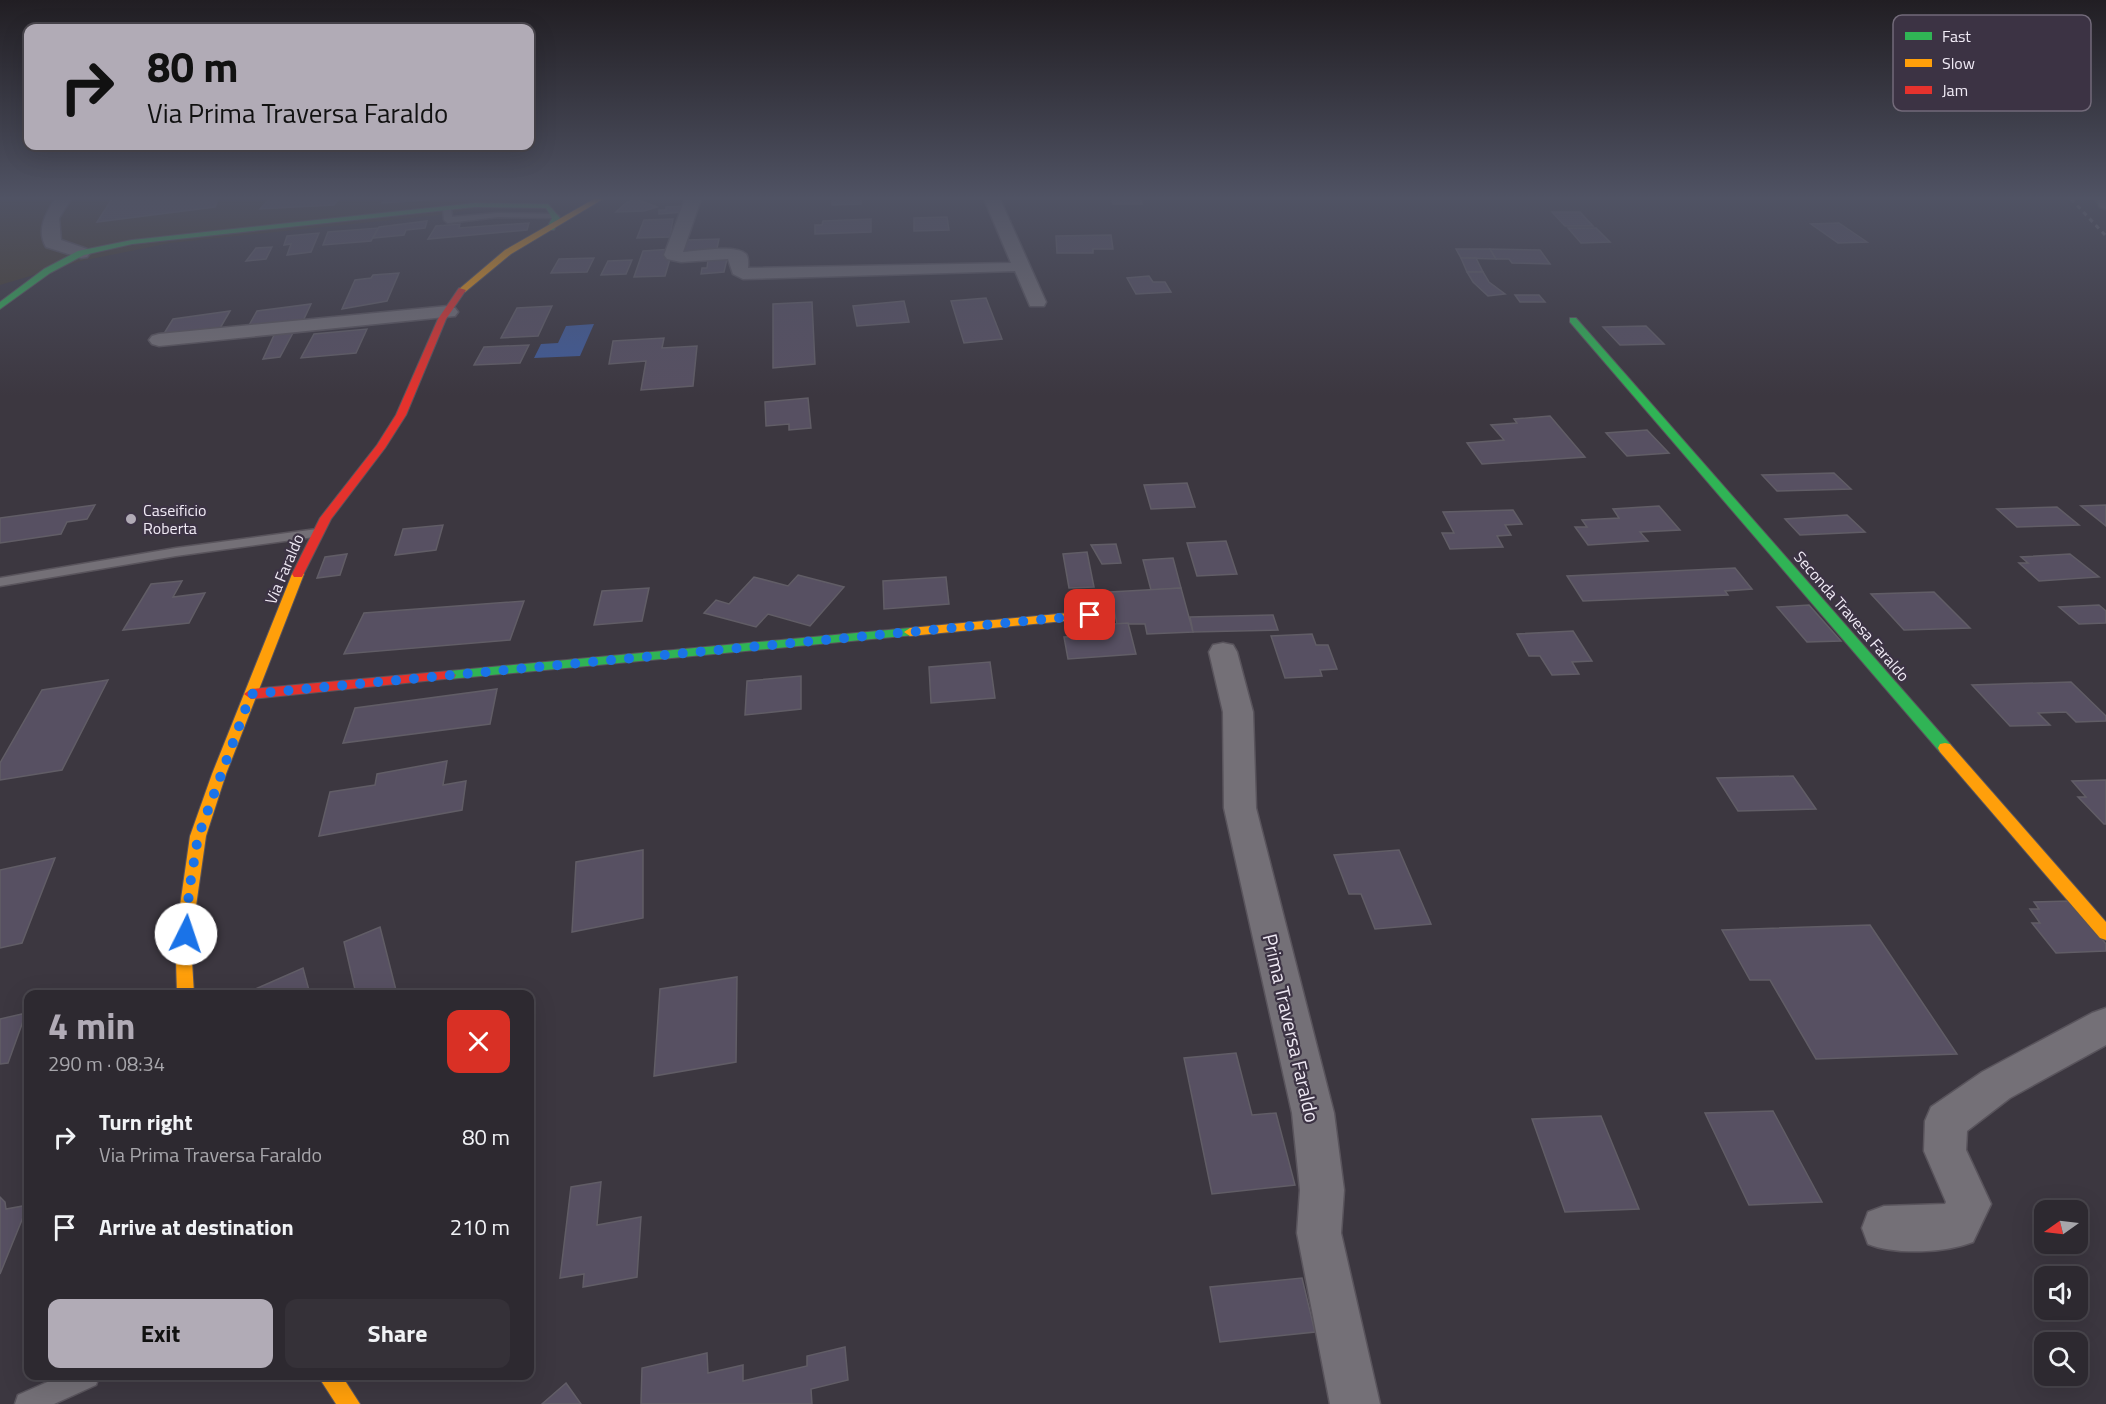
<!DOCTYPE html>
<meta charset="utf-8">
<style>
body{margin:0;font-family:"Titillium Web",sans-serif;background:#353138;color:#f1f3f6;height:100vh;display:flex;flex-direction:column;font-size:22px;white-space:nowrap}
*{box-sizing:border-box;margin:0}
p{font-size:20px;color:#a7a6ab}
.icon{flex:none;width:33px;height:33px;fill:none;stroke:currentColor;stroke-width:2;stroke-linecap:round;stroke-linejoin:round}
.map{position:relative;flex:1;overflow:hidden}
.details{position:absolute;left:24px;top:990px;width:510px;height:390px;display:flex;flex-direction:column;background:#2d2930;border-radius:12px;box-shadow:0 6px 24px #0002,0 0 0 2px #48454c}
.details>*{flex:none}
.banner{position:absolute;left:24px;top:24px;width:510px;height:126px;border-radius:12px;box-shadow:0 6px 24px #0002,0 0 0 2px #48454c;background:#b1abb6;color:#111;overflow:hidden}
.needle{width:39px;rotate:256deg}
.tools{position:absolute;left:2034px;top:1200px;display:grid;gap:12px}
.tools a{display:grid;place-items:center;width:54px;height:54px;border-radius:12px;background:#2d2930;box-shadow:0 6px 24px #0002,0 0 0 2px #48454c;font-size:30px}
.pin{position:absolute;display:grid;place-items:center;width:51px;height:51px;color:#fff;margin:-26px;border-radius:12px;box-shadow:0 3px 9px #0006}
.me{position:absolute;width:66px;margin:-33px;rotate:4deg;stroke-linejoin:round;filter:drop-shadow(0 0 4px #0008)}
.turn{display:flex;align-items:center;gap:21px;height:126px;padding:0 24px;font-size:27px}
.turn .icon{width:78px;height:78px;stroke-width:2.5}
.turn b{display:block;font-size:42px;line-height:51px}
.round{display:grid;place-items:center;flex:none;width:63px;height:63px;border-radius:12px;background:#353138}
.summary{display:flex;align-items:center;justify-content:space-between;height:102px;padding:0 24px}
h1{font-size:36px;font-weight:700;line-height:45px;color:#b1abb6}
.cta{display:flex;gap:12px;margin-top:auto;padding:12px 24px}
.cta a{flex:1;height:69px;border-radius:12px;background:#b1abb6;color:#111;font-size:24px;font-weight:700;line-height:69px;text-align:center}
.cta a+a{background:#353138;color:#f1f3f6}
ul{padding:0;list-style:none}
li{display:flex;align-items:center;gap:18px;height:90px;padding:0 24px}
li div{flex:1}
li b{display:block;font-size:22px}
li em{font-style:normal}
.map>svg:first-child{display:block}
.industrial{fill:#463d30}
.water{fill:#415b98}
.building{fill:#575062;stroke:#615d66;stroke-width:1.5}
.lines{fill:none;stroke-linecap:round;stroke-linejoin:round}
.lane-casing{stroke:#59545c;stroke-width:3}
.street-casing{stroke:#59545c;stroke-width:3}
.fast-casing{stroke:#59545c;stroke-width:2}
.slow-casing{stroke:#59545c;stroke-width:2}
.jam-casing{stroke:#59545c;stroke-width:2}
.lane{fill:#747077;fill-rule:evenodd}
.street{fill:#747077;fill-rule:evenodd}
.fast{fill:#30b455;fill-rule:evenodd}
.slow{fill:#ff9f0a;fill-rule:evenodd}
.jam{fill:#e5322d;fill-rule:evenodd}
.rail{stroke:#716d74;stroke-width:3;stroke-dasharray:4.5 4.5;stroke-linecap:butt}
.route{stroke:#1a73e8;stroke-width:10;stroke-dasharray:0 18}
.poi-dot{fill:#b1abb6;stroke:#3c3344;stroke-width:2}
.labels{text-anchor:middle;stroke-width:4.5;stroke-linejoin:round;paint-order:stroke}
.poi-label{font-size:16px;fill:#f0eaf5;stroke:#3c3344;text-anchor:start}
.street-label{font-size:16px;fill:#f0eaf5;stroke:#3c3344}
.near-street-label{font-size:20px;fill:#f0eaf5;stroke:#3c3344}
.key{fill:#3c3344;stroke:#726a79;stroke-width:1.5}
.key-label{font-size:16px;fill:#f0eaf5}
</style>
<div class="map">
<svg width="2106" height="1404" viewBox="0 0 2106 1404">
<rect width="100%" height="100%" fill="#3c3740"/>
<path class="industrial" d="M0,199h519l-70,15 -279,29 -89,18 -81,24z"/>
<path class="water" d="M594,324l-14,32 -46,2 7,-14 17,-1 8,-17z"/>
<g class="building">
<path d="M112,199h106l-3,8 -118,15z"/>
<path d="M269,199h70l-5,6 -74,4z"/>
<path d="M385,199h56l-59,4z"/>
<path d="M636,199l21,8 -13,4 -28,1 10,-9z"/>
<path d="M832,199h29v5l-29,1z"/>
<path d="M1112,199h29l1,5h-29z"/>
<path d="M686,206l-2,6 -25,2v-4h7v-3z"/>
<path d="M1552,212h28l13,14h-28z"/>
<path d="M947,217l2,13 -35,1v-13z"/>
<path d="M673,219l-3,18 -33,1 7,-18z"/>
<path d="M871,219v13l-56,2v-9h7l1,-4z"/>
<path d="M427,221l-2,7 -19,2 -2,5 -31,3 6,-11z"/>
<path d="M529,223l-2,7 -99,9 8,-13 24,-2 -1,4z"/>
<path d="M1839,223l28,19 -29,1 -27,-19z"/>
<path d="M378,228l-7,13 -48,4 5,-13z"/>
<path d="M1568,228h28l14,14 -29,1z"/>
<path d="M319,233l-8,19 -24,3 4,-11 -7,1 3,-9z"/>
<path d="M1111,235l2,14h-20v4h-36l-1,-17z"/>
<path d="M719,239l-3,14 -34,2 5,-15z"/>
<path d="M272,247l-6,12 -20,2 10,-13z"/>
<path d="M673,249l-8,27 -31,1 9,-26z"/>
<path d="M1456,249h34l6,10 -35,-1z"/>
<path d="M1490,249l50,1 10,14 -38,-1 -3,-4h-13z"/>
<path d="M594,258l-7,14 -36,1 8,-14z"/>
<path d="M1461,258h15l7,14h-16z"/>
<path d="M727,259l-3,13 -23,2 1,-6h5l1,-8z"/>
<path d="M632,260l-6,14 -25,1 7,-14z"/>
<path d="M1467,272h16l6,10 16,12 -17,2 -15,-14z"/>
<path d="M399,273l-12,28 -45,8 13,-29 16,-2 2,-3z"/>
<path d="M1149,276l4,6h12l6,10 -35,2 -9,-16z"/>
<path d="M1515,295h24l6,7h-25z"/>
<path d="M986,298l16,41 -38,4 -13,-42z"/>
<path d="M904,301l5,21 -52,4 -4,-20z"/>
<path d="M812,302l3,62 -42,4v-64z"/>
<path d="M311,304l-8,17 -55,6 9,-16z"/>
<path d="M552,306l-14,30 -37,2 16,-30z"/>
<path d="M230,311l-11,19 -56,5 10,-16z"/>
<path d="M1646,326l18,18 -44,1 -17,-18z"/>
<path d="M367,329l-11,24 -55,5 13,-24z"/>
<path d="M294,331l-14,26 -17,2 12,-26z"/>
<path d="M664,338l-2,10 35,-2 -4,40 -52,4 5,-29 -37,3 4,-23z"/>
<path d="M529,345l-9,18 -46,2 10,-18z"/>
<path d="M808,398l3,30 -22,2v-6l-23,2 -1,-24z"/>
<path d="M1550,416l35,41 -103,7 -15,-21 37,-3 -13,-15 26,-2 -3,-4z"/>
<path d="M1647,430l22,23 -42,3 -21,-23z"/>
<path d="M1834,473l17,16 -74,2 -15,-16z"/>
<path d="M1187,483l8,24 -44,2 -7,-24z"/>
<path d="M95,505l-8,14 -20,3 -6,12 -61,9v-25z"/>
<path d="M2106,505v21l-25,-20z"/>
<path d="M1659,506l21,24 -40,2 8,9 -60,4 -13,-18h12l-5,-7 37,-2 -6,-9z"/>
<path d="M2057,507l22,18 -62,2 -20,-18z"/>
<path d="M1513,510l9,14 -17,1 6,10 -14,1 6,11 -53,2 -8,-16h12l-11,-21z"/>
<path d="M1847,515l18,17 -65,3 -15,-16z"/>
<path d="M443,525l-7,25 -41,5 8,-26z"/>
<path d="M1226,541l11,33 -40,2 -10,-33z"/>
<path d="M1116,544l5,19 -19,1 -11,-19z"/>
<path d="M1087,552l7,35 -25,1 -6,-34z"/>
<path d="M347,554l-7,21 -23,3 8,-21z"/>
<path d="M2070,554l29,23 -60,4 -20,-18h9l-7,-6z"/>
<path d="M1173,558l8,30 -30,2 -8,-30z"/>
<path d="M1735,568l17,21 -27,2 3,4 -145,6 -16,-25z"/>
<path d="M798,575l46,12 -34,39 -42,-12 -12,13 -52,-14 12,-13 13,4 25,-27 34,9z"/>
<path d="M946,577l3,27 -65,5 -1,-28z"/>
<path d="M182,581l-9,16 32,-4 -16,30 -66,7 28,-46z"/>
<path d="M649,588l-7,33 -48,4 8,-34z"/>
<path d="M1181,588l12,44 -46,2 -2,-10h-28l-7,-32z"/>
<path d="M1934,592l36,36 -66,2 -33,-36z"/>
<path d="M524,601l-14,39 -166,14 20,-41z"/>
<path d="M1809,605l32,36 -34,1 -30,-35z"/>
<path d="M2099,605l7,6v12l-27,1 -20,-17z"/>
<path d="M1273,615l5,15 -85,2 -3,-15z"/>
<path d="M1128,623l8,31 -68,5 -4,-22 20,-1 -1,-10z"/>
<path d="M1573,631l19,30 -20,1 7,12 -27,1 -12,-19h-11l-12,-22z"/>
<path d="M1312,634l4,11h12l9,24 -17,1 2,6 -37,2 -14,-42z"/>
<path d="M990,662l5,36 -64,5 -2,-36z"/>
<path d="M801,676v33l-56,6 2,-34z"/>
<path d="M108,680l-46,90 -62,10v-17l42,-73z"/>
<path d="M2071,682l35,34v5l-30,1 -10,-10 -28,1 12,12 -40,1 -38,-41z"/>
<path d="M497,689l-7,35 -147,19 12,-35z"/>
<path d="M447,761l-4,24 23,-4 -4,29 -143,26 11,-44 45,-7 2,-11z"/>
<path d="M1793,776l23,33 -78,2 -21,-33z"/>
<path d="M2106,780v44h-2l-26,-27h8l-14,-16z"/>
<path d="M643,850v68l-71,14 4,-70z"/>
<path d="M1399,850l32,74 -56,5 -14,-35h-12l-15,-39z"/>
<path d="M55,858l-33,85 -22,5v-78z"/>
<path d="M2070,901l36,43v7l-50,2 -24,-30h8l-10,-14h9l-5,-7z"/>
<path d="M1870,925l87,129 -141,5 -46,-79h-20l-28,-50z"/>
<path d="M380,927l17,67h-41l-12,-52z"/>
<path d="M303,968l7,26h-66z"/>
<path d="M737,977l-1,85 -82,14 6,-87z"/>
<path d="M26,1013l-18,50 -8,1v-45z"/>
<path d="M1236,1053l16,62 24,-2 19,72 -83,9 -28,-136z"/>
<path d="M1773,1111l49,91 -73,3 -44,-92z"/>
<path d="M1601,1116l38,93 -74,3 -33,-93z"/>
<path d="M601,1182l-4,43 44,-8 -4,60 -54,10 1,-13 -24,4 11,-91z"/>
<path d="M0,1197l5,5 1,7 22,-4 -28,69z"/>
<path d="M1302,1278l13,54 -95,10 -10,-55z"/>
<path d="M845,1347l3,33 -37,9 1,15h-171l1,-36 65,-15 1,20 35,-8v16l64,-15v-10z"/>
<path d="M566,1383l15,21h-39z"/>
</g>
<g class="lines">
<defs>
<g id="lane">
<path d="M447,206l4,2 1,9 46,-4 57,1 4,2 -4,2 -57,-1 -50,6 -4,-3 -1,-12z"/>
<path d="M317,529l4,1 2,3 -2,3 -145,20 -176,30v-8l176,-30z"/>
<path d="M61,1376h38l-3,9 -42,19h-39l3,-9z"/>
</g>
<g id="street">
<path d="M55,199h16l-12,19 2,22 26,9 3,4 -3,4 -6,1 -35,-11c-10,-17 0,-34 9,-48z"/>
<path d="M685,199h16l-18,53c14,-1 53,-8 63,2 3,4 2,10 2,14l263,-5 -27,-64h16l46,103 -2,4h-14l-15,-35 -272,8 -10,-5 -5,-15 -47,3 -14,-3 -3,-4z"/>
<path d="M2096,199h10v10l-6,-2z"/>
<path d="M448,306l7,2 3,4 -3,4 -296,30 -7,-2 -3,-4 3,-4 7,-2z"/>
<path d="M1223,643l10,2 4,7 16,60 3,96 78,305 10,77 -3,43 39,171h-50l-33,-171 3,-43 -8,-77 -68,-305 -1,-96 -14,-60 4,-7z"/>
<path d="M2106,1008v37l-96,53 -43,33 -1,19 25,54 -18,38c-27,11 -79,13 -105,2l-6,-16 6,-16 16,-6 61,-2 1,-2 -22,-51 1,-30 6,-14 51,-35 110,-59z"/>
</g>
<g id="fast">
<path d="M475,203l73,1 12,14 -6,12h-3l-4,-2 5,-10 -6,-10 -71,-1 -343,37 -48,11 -34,18 -50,36v-7l44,-33 34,-18 54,-11z"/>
<path d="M1570,318h6l374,426 2,4 -2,4h-10l-370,-430z"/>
<path d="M910,628l4,1 2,3 -2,3 -465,44 -7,-4 7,-4z"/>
</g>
<g id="slow">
<path d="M594,199h9l-92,55 -46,38 -7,-2 47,-40z"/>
<path d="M298,570l6,4 -78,200 -20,62 -10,70 -4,55 2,33h-17l-1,-33 4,-55 10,-70 22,-62 80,-200z"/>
<path d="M1090,611l4,1 2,3 -2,3 -184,18 -6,-4 6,-4z"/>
<path d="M1945,743l5,1 156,178v18l-6,-2 -160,-186 -2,-4 2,-4z"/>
<path d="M318,1376h24l18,28h-24z"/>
</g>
<g id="jam">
<path d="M459,288l7,2 -20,29 -40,96 -21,33 -54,71 -29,58h-8l-2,-3 28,-56 57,-73 19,-30 42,-96z"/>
<path d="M449,671l7,4 -2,3 -203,21 -7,-5 7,-5z"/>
</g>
</defs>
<use href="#lane" class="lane-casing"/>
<use href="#street" class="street-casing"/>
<use href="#fast" class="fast-casing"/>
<use href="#slow" class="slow-casing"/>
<use href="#jam" class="jam-casing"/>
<use href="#lane" class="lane"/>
<use href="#street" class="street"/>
<use href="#fast" class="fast"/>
<use href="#slow" class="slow"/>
<use href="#jam" class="jam"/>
<path class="rail" d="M2071,199l35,37"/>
</g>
<linearGradient id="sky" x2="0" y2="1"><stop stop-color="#211e23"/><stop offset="0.5" stop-color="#505364"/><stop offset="1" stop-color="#505364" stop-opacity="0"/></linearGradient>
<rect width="2106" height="396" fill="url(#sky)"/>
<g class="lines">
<path class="route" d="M186,934l3,-43 9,-54 53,-143 839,-79"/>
</g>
<circle class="poi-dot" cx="131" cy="519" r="6"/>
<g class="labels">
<g class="poi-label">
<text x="143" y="516">Caseificio<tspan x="143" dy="18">Roberta</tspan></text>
</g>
<g class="street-label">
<text transform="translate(284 569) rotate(-67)" y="6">Via Faraldo</text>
<text transform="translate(1852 616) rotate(49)" y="6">Seconda Travesa Faraldo</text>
</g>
<g class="near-street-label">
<text transform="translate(1291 1028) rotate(77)" y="7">Prima Traversa Faraldo</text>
</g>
</g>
<rect x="1893" y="15" width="198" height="96" rx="9" class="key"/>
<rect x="1905" y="32" width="27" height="8" fill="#30b455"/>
<rect x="1905" y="59" width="27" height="8" fill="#ff9f0a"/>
<rect x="1905" y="86" width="27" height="8" fill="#e5322d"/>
<g class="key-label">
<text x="1942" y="42">Fast</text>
<text x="1942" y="69">Slow</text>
<text x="1942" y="96">Jam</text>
</g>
</svg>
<div class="tools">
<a><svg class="needle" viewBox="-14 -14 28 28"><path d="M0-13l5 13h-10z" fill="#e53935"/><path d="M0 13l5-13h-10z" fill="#a7a6ab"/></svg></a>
<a><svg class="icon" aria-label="sound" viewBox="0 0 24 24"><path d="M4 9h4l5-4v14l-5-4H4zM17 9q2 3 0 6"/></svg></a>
<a><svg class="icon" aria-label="search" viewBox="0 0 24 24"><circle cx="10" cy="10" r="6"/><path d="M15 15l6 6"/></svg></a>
</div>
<div class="pin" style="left:1090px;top:615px;background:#d93025"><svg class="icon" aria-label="arrive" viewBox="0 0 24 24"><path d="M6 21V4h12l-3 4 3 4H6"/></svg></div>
<svg class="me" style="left:186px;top:934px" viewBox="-20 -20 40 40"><circle r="19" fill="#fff"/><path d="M0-13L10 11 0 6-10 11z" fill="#1a73e8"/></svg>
<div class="banner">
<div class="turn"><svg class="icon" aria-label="right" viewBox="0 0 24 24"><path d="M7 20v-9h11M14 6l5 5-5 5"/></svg><div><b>80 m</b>Via Prima Traversa Faraldo</div></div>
</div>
<section class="details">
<div class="summary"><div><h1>4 min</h1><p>290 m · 08:34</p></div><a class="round" style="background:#d93025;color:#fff"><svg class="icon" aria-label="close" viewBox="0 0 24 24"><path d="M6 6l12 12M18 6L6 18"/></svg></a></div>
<ul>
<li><svg class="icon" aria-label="right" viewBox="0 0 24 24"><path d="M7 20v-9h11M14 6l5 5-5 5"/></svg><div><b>Turn right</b><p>Via Prima Traversa Faraldo</p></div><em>80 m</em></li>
<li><svg class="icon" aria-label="arrive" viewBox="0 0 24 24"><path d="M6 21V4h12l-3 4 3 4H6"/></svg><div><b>Arrive at destination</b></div><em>210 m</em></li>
</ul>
<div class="cta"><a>Exit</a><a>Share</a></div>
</section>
</div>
